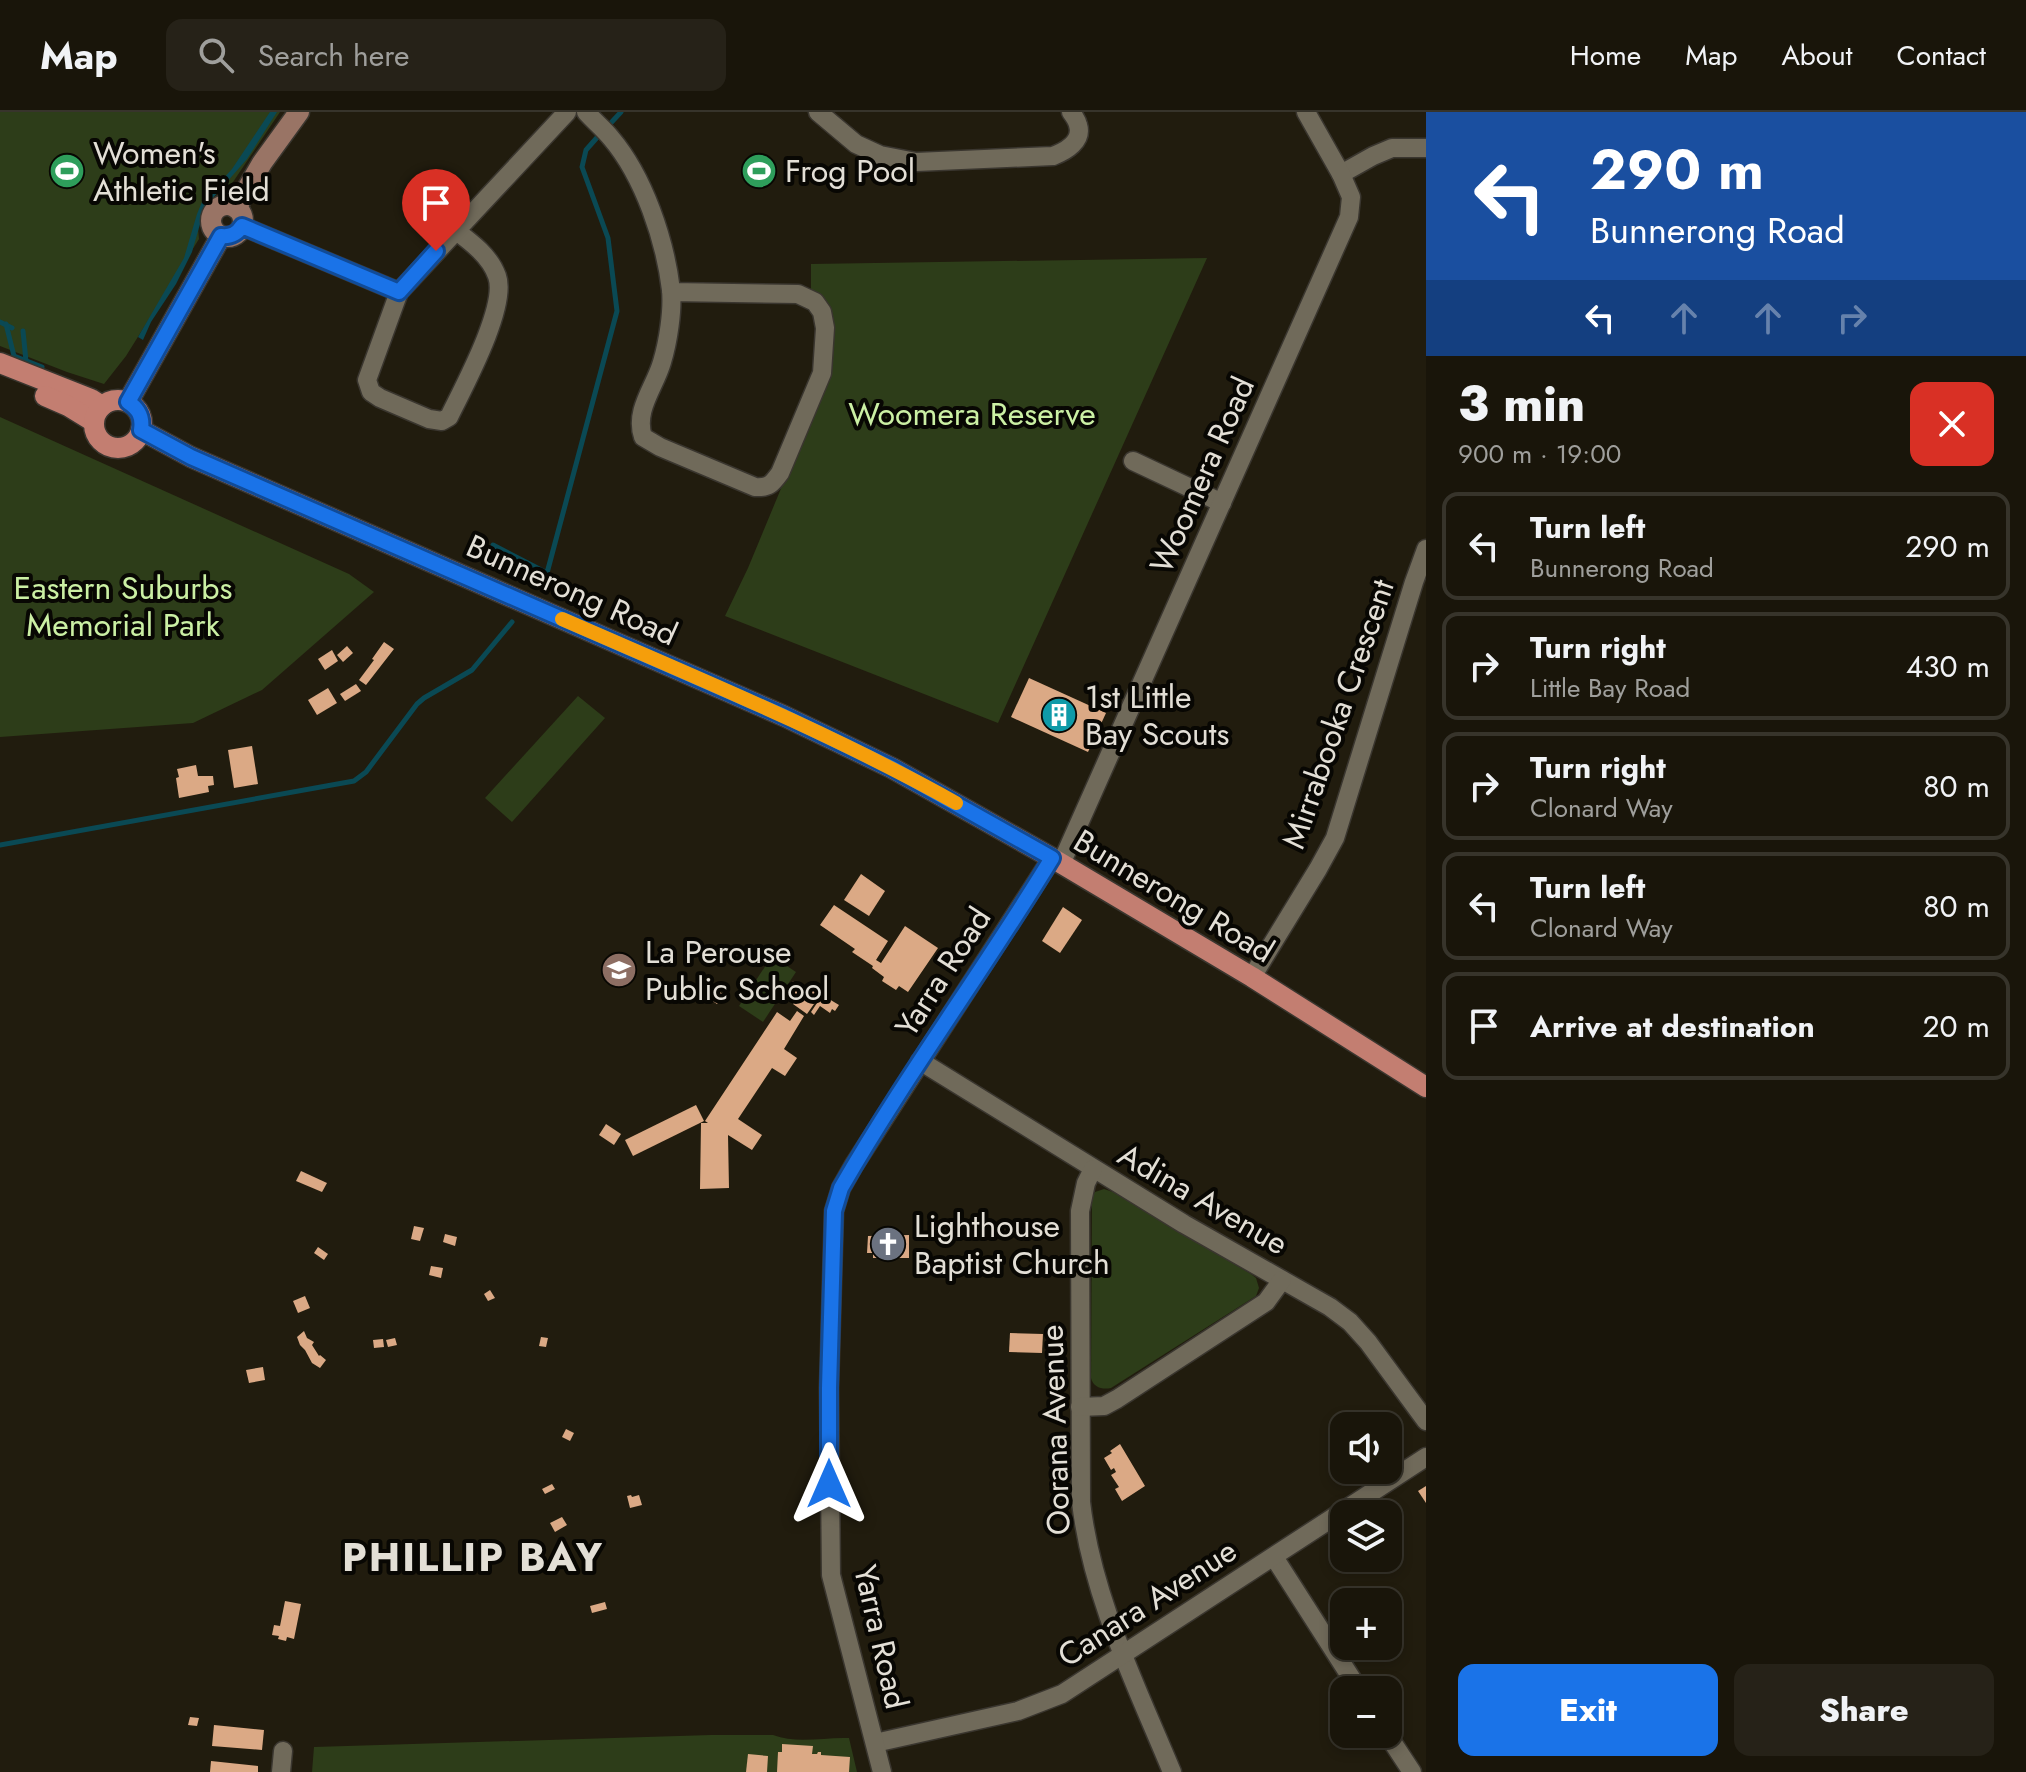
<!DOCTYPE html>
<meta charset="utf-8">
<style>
body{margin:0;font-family:Jost,sans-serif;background:#262218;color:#f1f3f6;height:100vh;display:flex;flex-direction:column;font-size:30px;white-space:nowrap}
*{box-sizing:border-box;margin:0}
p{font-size:26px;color:#9f9f9c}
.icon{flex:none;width:44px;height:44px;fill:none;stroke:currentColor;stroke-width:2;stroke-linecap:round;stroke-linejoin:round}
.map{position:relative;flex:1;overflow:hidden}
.drawer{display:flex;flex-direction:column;background:#19150a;width:600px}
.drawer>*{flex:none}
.banner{background:#1a4fa0;color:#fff;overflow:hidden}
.tools{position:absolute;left:1330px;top:1300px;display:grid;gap:16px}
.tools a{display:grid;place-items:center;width:72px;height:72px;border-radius:16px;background:#19150a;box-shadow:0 4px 12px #0003,0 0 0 2px #37342b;font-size:40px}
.pin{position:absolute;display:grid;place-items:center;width:68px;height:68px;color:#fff;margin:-82px -34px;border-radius:50% 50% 50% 0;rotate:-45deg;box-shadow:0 0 8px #0007}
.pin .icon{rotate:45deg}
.me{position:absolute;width:88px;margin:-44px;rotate:0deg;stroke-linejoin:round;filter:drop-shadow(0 0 6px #0008)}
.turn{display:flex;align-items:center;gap:28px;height:168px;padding:0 32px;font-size:36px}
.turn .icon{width:104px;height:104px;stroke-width:2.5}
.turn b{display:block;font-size:56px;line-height:68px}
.lanes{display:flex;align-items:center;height:76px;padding:0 32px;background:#0003;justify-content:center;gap:40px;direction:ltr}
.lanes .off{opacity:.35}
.round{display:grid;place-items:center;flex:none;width:84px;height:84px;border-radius:16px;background:#262218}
.overview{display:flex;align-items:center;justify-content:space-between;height:136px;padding:0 32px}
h1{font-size:48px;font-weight:800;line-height:60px}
.cta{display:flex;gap:16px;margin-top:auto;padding:16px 32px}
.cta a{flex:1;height:92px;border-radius:16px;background:#1a73e8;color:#fff;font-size:32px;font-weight:800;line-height:92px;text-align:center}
.cta a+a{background:#262218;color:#f1f3f6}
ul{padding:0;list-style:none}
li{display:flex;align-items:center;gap:24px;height:108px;margin:0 16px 12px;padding:0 16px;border:4px solid #37342b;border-radius:16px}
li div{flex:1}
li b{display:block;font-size:30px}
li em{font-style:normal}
header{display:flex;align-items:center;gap:48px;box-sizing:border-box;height:112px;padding:0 40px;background:#19150a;border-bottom:2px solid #37342b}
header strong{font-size:38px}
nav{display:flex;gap:44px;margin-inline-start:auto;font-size:28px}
.search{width:560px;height:72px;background:#262218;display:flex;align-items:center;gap:20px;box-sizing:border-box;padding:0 28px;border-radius:16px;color:#9f9f9c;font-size:30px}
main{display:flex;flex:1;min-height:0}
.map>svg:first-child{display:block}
.green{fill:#2d3d19}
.water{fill:#0a4954}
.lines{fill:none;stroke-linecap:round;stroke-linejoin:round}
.stream{stroke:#0a4954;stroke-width:5}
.building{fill:#dba985}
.street-casing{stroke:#3a362f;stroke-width:21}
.secondary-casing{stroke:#3a362f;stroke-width:23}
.primary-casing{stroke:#3a362f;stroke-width:23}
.street{stroke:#706a5a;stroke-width:18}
.secondary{stroke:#997465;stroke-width:20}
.primary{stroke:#c37e71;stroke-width:20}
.route-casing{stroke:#114b97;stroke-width:20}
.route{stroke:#1a73e8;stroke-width:14}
.slow{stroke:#f59e0b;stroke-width:14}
.labels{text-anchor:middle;stroke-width:8;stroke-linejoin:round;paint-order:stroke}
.poi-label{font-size:32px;fill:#e3dfd6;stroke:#080703;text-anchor:start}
.park-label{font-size:32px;fill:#cbf0a4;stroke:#080703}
.street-label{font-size:32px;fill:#e3dfd6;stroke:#080703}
.district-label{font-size:40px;font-weight:bold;letter-spacing:2px;fill:#e3dfd6;stroke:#080703}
</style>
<header>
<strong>Map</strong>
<div class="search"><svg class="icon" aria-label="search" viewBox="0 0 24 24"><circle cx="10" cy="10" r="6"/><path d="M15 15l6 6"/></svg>Search here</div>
<nav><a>Home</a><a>Map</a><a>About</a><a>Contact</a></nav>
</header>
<main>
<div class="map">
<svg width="1426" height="1660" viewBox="0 0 1426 1660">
<rect width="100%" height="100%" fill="#211c0e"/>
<g class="green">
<path d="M0,0h280l-49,73 -17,6 -17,26 2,22 -73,117 -22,28 -37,-12 -67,-26z"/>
<path d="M1207,146l-209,465 -273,-107 23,-48 76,-183 -8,-92 -5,-4v-25z"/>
<path d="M0,305l349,157 25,18 -112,98 -69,33 -193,14z"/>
<path d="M578,584l27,22 -93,104 -27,-24z"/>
<path d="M772,844l24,16 -33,50 -24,-16z"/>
<path d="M1104,1077l9,3 138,82 5,4 3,10 -3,8 -145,92c-9,2 -18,-1 -20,-10l1,-181 3,-5z"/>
<path d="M711,1623h62c24,9 51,2 76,3l8,34h-545l2,-25z"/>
</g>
<path class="water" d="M270,0h7l-30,47 -42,48 -13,45 -16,32 -25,38 -8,18 -5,-3 46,-79 13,-44 5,-12 30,-33z"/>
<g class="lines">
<g class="stream">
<path d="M608,14l13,-14"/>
<path d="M0,210l12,6"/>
<path d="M6,212l8,32 28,11"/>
<path d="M23,219l3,30"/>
<path d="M493,433l54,28 70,-262 -9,-73 -26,-71 4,-17 15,-17"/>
<path d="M0,733l354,-64 12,-9 51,-68 7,-6 48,-28 40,-48"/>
</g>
</g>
<g class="building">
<path d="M384,530l10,7 -28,36 -7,-5 15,-20 -2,-1z"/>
<path d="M347,534l6,7 -10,9 -6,-7z"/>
<path d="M332,538l6,11 -13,9 -7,-11z"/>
<path d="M1029,566l77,35 -18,39 -77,-35z"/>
<path d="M356,572l5,7 -16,10 -5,-7z"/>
<path d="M328,576l9,15 -20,12 -9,-15z"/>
<path d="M252,634l6,38 -24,4 -6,-38z"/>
<path d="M196,653l2,11h15l1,9 -6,1 1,6 -30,6 -3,-20 3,-1 -2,-8z"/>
<path d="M861,762l24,17 -16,25 -25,-16z"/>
<path d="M834,793l54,36 -12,19 5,3 24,-37 33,22 -30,44 -9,-6 -3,4 -14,-9 2,-4 -12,-9 1,-2 -21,-14 3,-3 -35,-24z"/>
<path d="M1063,795l19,13 -22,33 -18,-12z"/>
<path d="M793,869l11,7 2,-4 15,10 -14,20 -14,-10 2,-4 -10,-7z"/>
<path d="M708,872l16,11 -7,9 -15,-10z"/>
<path d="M829,887l10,6 -4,6 -3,-2 -2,4 -10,-7 -6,9 -3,-3 8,-12 6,4z"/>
<path d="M797,899l7,5 -20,33 13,9 -12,18 -13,-8 -34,51 24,16 -10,15 -24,-15 1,53 -29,1 1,-66h7l-3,-2 72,-109 13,9z"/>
<path d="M696,993l8,16 -71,35 -8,-16z"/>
<path d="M606,1012l15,10 -7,11 -15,-10z"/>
<path d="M301,1059l26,12 -5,9 -26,-11z"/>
<path d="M414,1114l10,2 -4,13 -9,-2z"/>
<path d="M445,1122l12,3 -2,9 -12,-4z"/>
<path d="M909,1123v23h-36v-5h-6l1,-17z"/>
<path d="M318,1135l10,7 -4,6 -10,-7z"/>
<path d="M431,1154l12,2 -2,10 -12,-3z"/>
<path d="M490,1178l5,8 -7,3 -4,-7z"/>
<path d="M305,1184l5,12 -12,5 -5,-12z"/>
<path d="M304,1219l3,7 7,4 -2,3 7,11 1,-1 6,5 -6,8 -8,-5 -7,-13 -5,-5 -3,-8z"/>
<path d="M1010,1221l33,1 -1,19 -33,-1z"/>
<path d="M541,1225l7,1 -2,9 -7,-1z"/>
<path d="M395,1226l2,7 -9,2 -2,-7z"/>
<path d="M383,1227l1,8 -10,1 -1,-8z"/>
<path d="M263,1255l2,13 -16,3 -3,-13z"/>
<path d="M566,1317l8,4 -4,8 -8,-4z"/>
<path d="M1120,1332l25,42 -23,15 -7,-12 4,-2 -8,-12 5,-3 -2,-4 -3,2 -7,-12 8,-5 -2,-2z"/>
<path d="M552,1372l3,5 -10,5 -3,-5z"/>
<path d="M1426,1374v17l-8,-12z"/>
<path d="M631,1383l1,2 7,-2 3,10 -12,3 -3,-12z"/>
<path d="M562,1405l5,8 -12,7 -5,-9z"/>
<path d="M285,1489l16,3 -7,35 -7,-2 -1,4 -8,-2 1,-3 -7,-1 2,-10 6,1z"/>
<path d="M605,1490l2,7 -15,4 -2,-7z"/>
<path d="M190,1605l9,1 -2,8 -9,-1z"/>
<path d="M214,1613l50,5 -2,20 -50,-4z"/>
<path d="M782,1632l31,2 -1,8h5l1,-2h3v3l29,2 -1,15h-72l1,-20h4z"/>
<path d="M748,1642l20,2 -1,16h-21z"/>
<path d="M211,1649l47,5v6h-48z"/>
</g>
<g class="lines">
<defs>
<g id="street">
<path d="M586,0c8,9 18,17 25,26 33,39 54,102 60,152 2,21 -3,52 -9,72 -7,25 -28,48 -19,75l17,10 95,40c14,1 17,-3 25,-14l42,-100 3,-45 -3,-16 -7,-10 -17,-8 -127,-2"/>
<path d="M818,0l38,32 24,11 36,7 137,-6c13,-5 30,-15 25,-31 -1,-5 -4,-9 -7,-13"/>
<path d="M1341,62l32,-18 19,-8h34"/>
<path d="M242,114l157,66"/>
<path d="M455,118c16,12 35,26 42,46 11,30 -34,112 -48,141l-7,4 -13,-2 -49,-21 -9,-6 -4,-12 32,-88 168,-180"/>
<path d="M1133,349l89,42"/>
<path d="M1061,752l288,-647 2,-20 -10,-23 -35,-62"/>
<path d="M1252,865l66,-108 17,-31 79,-256 12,-33"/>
<path d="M920,949l264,163 146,83 20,15 18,20 58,79"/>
<path d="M1093,1057l-7,14 -6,28 1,291c11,95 55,183 91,270"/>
<path d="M1080,1295l24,-1 13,-7 149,-97 16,-22"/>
<path d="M1274,1445l85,133"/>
<path d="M1387,1622l25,38"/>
<path d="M875,1631l143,-32 44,-17 364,-237"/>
<path d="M281,1660l2,-21"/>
<path d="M882,1660l-51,-197 -2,-187 5,-177 7,-23 13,-23 198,-307"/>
</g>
<g id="secondary">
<circle cx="227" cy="109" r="16"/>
<path d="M236,96l26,-45 37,-51"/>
<path d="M128,290l93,-166"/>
</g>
<g id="primary">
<path d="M0,251l91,36 11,7"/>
<path d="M45,284l23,10 26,16"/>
<circle cx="118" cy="312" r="24"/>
<path d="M141,318l50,27 593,259 108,52 160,90 200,119 174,110"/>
</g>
</defs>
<use href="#street" class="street-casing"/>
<use href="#secondary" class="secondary-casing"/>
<use href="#primary" class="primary-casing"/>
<use href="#street" class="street"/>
<use href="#secondary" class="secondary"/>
<use href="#primary" class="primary"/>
</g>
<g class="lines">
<defs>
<path id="route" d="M436,139l-37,41 -157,-66c-5,8 -11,11 -21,10l-93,166c11,7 15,15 13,28l50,27 593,259 108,52 160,90c-68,112 -146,217 -211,330l-7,23 -5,177v96"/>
</defs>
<use href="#route" class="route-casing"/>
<use href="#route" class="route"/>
<path class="slow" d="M562,507c133,58 267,113 394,184"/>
</g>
<defs>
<symbol id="stadium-disc" viewBox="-11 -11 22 22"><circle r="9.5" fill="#2e9e5b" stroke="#080703"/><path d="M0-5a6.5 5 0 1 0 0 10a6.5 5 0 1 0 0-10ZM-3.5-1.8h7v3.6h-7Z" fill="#fff"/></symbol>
<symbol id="building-disc" viewBox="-11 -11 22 22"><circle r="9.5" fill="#0f9aa8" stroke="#080703"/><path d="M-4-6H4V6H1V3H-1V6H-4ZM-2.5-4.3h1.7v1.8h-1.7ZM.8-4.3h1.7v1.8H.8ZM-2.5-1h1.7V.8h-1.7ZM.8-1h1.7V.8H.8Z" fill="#fff"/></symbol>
<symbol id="school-disc" viewBox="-11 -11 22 22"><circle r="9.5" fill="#8d6e63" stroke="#080703"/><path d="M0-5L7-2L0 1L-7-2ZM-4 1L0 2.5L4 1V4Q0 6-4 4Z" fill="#fff"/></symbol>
<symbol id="church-disc" viewBox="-11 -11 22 22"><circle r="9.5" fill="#6b7280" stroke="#080703"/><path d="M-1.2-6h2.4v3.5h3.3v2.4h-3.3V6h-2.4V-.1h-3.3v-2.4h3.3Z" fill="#fff"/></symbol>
</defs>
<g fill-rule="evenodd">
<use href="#stadium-disc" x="47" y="39" width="40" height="40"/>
<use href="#stadium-disc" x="739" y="39" width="40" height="40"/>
<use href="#building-disc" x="1039" y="583" width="40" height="40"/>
<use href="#school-disc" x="599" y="838" width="40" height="40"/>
<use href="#church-disc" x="868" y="1112" width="40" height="40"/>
</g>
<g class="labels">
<g class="poi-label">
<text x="93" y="52">Women's<tspan x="93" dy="37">Athletic Field</tspan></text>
<text x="785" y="70">Frog Pool</text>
<text x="1085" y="596">1st Little<tspan x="1085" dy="37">Bay Scouts</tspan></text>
<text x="645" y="851">La Perouse<tspan x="645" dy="37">Public School</tspan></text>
<text x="914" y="1125">Lighthouse<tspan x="914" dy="37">Baptist Church</tspan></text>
</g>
<g class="park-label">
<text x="972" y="313">Woomera Reserve</text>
<text x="123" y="487">Eastern Suburbs<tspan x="123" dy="37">Memorial Park</tspan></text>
</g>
<g class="street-label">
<text transform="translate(1202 363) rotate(-66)" y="11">Woomera Road</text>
<text transform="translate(572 478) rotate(24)" y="11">Bunnerong Road</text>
<text transform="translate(1338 602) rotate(-71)" y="11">Mirrabooka Crescent</text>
<text transform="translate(1174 784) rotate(31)" y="11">Bunnerong Road</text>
<text transform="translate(943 860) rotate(-57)" y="11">Yarra Road</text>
<text transform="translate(1203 1087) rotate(30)" y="11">Adina Avenue</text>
<text transform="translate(1055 1318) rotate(-92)" y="11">Oorana Avenue</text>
<text transform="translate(1147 1491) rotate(-33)" y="11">Canara Avenue</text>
<text transform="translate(881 1525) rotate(77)" y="11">Yarra Road</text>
</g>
<g class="district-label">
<text x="473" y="1459">PHILLIP BAY</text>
</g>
</g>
</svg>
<div class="tools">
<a><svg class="icon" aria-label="sound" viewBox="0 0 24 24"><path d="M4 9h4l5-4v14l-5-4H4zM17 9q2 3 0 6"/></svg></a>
<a><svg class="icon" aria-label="layers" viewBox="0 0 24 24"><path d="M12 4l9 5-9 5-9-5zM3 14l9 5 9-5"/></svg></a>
<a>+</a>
<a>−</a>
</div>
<div class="pin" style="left:436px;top:139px;background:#d93025"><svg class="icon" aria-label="arrive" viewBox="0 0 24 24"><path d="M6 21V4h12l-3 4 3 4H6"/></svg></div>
<svg class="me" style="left:829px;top:1372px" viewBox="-20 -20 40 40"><path d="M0-17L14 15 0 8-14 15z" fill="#1a73e8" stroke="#fff" stroke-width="4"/></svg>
</div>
<section class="drawer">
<div class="banner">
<div class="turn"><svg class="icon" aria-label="left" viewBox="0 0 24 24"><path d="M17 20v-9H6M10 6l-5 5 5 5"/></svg><div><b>290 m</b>Bunnerong Road</div></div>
<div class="lanes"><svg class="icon" aria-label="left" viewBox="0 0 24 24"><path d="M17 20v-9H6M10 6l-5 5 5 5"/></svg><svg class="icon off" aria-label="ahead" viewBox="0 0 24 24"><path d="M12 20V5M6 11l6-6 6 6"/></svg><svg class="icon off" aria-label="ahead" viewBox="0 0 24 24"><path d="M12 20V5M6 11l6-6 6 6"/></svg><svg class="icon off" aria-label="right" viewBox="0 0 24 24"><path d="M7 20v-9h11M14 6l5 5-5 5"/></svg></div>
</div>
<div class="overview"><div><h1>3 min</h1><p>900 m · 19:00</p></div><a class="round" style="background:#d93025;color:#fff"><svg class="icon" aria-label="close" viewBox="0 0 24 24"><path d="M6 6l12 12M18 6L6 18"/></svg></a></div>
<ul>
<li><svg class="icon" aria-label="left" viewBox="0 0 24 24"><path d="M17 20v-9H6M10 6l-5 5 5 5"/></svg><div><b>Turn left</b><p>Bunnerong Road</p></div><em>290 m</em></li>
<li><svg class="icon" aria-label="right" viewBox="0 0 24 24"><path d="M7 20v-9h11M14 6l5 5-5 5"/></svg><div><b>Turn right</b><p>Little Bay Road</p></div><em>430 m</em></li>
<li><svg class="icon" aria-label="right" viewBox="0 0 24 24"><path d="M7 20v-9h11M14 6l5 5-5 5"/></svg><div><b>Turn right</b><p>Clonard Way</p></div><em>80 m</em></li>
<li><svg class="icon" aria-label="left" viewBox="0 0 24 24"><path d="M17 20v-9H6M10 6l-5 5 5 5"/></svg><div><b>Turn left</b><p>Clonard Way</p></div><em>80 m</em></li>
<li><svg class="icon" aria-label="arrive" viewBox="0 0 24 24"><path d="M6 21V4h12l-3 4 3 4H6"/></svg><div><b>Arrive at destination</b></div><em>20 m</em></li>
</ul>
<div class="cta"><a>Exit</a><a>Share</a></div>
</section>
</main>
